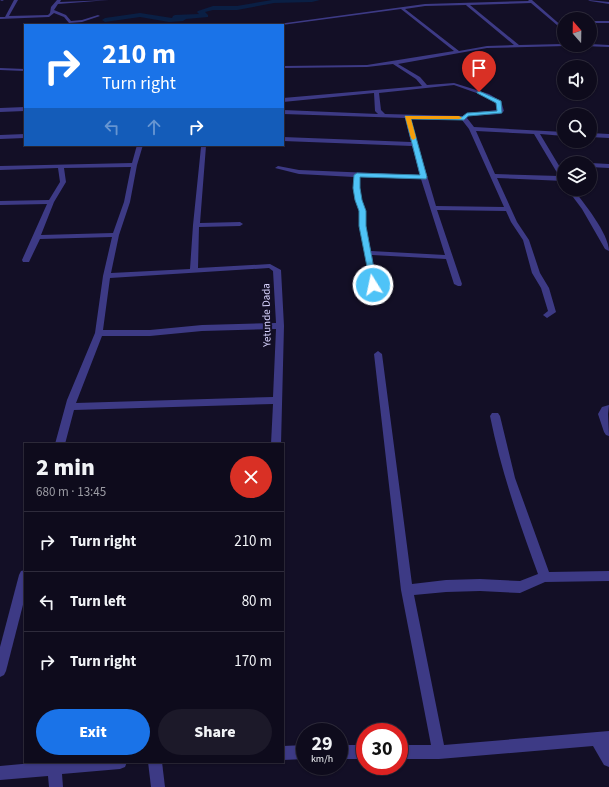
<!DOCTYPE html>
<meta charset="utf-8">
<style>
body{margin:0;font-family:"Source Sans 3",sans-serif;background:#1c1929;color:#f1f3f6;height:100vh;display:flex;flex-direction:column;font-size:15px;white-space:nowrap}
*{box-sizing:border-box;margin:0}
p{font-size:13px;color:#9b9ba3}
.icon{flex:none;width:22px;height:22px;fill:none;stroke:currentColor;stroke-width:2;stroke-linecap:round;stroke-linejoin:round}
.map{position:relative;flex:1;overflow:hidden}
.drawer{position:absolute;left:24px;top:443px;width:260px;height:320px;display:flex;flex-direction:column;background:#0e0b1c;border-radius:0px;box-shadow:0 1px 3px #0004,0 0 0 1px #2e2b3b}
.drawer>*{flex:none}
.banner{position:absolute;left:24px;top:24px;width:260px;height:122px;border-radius:0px;box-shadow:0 1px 3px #0004,0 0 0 1px #2e2b3b;background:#1a73e8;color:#fff;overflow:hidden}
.needle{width:26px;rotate:340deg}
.fabs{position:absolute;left:557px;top:12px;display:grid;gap:8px}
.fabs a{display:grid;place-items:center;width:40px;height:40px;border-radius:50%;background:#0e0b1c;box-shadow:0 1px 3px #0004,0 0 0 1px #2e2b3b;font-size:20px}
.speed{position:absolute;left:296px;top:723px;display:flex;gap:8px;font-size:20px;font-weight:700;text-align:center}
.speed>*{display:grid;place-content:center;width:52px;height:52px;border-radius:50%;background:#0e0b1c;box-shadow:0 1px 3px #0004,0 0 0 1px #2e2b3b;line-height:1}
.speed small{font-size:10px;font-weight:400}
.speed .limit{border:6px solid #d22;background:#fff;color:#111}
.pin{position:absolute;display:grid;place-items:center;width:34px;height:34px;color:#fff;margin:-41px -17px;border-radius:50% 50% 50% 0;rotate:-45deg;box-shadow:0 0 4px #0007}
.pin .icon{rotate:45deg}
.me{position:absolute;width:44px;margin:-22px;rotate:350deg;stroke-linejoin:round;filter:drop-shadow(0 0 3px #0008)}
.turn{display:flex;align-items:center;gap:14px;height:84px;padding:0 12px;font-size:18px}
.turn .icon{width:52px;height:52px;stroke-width:2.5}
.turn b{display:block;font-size:28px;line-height:34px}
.lanes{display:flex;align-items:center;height:38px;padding:0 12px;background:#0003;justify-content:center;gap:20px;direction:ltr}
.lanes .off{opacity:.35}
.round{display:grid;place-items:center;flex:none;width:42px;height:42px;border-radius:21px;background:#1c1929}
.headline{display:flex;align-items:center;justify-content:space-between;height:68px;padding:0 12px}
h1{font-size:24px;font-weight:800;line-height:30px}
.primary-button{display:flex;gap:8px;margin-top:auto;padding:8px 12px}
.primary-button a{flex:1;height:46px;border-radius:24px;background:#1a73e8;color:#fff;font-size:16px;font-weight:800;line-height:46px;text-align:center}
.primary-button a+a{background:#1c1929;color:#f1f3f6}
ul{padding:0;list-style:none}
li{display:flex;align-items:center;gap:12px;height:60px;padding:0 12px;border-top:1px solid #2e2b3b}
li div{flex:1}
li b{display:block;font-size:15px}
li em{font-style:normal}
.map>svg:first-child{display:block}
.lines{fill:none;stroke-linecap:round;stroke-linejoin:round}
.river{fill:#0a1f44;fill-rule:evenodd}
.minor{fill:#3d3a85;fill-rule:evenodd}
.route{fill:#4fc3f7;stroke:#337fa1}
.slow{fill:#f59e0b}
.labels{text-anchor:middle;stroke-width:4;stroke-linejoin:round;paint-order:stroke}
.street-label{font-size:11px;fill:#d9d4ff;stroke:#130f26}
</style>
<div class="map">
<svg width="609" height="787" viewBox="0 0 609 787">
<rect width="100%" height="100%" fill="#130f26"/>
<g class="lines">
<path class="river" d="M272,0h48l-8,2 -38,1 -37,7h-24l-8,2 3,3v2l-22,2 -3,2 -14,1 -29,-5 -35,5 -3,-2 3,-2 35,-5 32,5 1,-2 2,-1 24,-1 -2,-2 1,-1 15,-5h24z"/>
<g class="minor">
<path d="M0,0h4l-2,1z"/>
<path d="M14,0h4l-9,16 39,-1 2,-2 1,-6 6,-7h4l-1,2 49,-2 -51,4 -4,6 12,5 5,6 11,-1 16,-5 2,1 -18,6 -13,1 -5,-6 -10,-4 -5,4 -49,2v-2h5z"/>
<path d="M528,0h4l32,28v3l-33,-28 -61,2 49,40 45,-1 2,2 -79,2 -89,16 22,13 7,8 27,-2 35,11 12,7 3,10 -4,3 -31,2 -2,2 7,9 90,5v4l-24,-2 24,40v7l-67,-3 20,44 12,18 11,33 9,15 7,24 -9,6 -4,-3 5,-4 -7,-23 -9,-15 -9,-33 -12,-18 -5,-11 -69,-1 25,74 -1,2h-3l-4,-2 -8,-25 -74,-4 5,30 -1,2h-6l-10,-61v-15l-5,-11 -2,-12 1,-11 -55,-3 -24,-6 3,-2 21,4 121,5 -8,-29 -129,-5v-4l128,5 -6,-24 -122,-4v-4l95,4 -3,-3 -1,-18 -91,9v-4l139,-12 -6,-7 -23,-15 -26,3 -84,1v-2l84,-1 87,-14 -53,-42 -119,16h-11l154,-21 104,-3zM466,5l1,1 47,39 -27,1 -28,5 -54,-42 20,-3zM454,85l31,11 12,7 1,7 -31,3 -4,3 -78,-2 -4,-4 -2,-17zM410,118l52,2 7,9 35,78 -68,-1zM476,131l58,3 25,42 -64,-2zM360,177l61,2 24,76 -74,-4 -5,-25v-15l-5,-11 -2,-12z"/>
<path d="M588,0l21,2v2l-19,-3z"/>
<rect x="590" y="21" width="19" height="2"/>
<path d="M590,44l19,1v2l-26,-1 -2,-1z"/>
<path d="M0,68l25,1v2l-25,-1z"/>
<path d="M25,107v4l-25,1v-4z"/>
<path d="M590,133l19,1v4l-19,-1z"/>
<path d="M25,134v4l-25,1v-4z"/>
<path d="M137,145h6l-6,20 -7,37 -11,33 -8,38 79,-4 3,-44 8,-78 5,-1 -6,77 40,-1 3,2 -3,2 -41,1 -1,41 72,-4 11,6 3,56 -3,118h-10l2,-40 -199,6 -9,34h-10l12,-44 28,-67 8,-57 9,-39 -72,2 -11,23h-6l-1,-2 25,-56 -47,1v-4l49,-1 11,-18 -2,-14 -58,2v-4l132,-3zM131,167l-7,35 -11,31 -72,2 13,-33 12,-20 -2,-14zM269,268l4,3 3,52 -74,2 -52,5h-47l7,-52zM276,329l-3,68 -197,6 26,-67h48l52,-5z"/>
<path d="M590,163l19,1v4l-19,-1z"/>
<path d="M567,189h6c11,14 36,45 36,62l-4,-2 -23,-40z"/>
<path d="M378,351l4,3 30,230 34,-4 34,-1 40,2 18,-7c-19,-52 -37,-103 -48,-158l2,-3h6l2,3 15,62 34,94 60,-1v10l-64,1 -25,11 -40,-2 -34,1 -32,3 30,150 165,-14v36l-5,-2 -11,-19 -154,13h-40v-14h32l-30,-155 -27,-236z"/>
<path d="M609,405l-1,9 1,22 -3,-1 -2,-3 -6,-18 4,-7z"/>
<path d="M25,570v27l-19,74 -2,4 -4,2v-30l19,-72 2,-4z"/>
<path d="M305,745v14l-22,1v-14z"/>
<rect x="339" y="745" width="26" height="14"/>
<path d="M44,762h83l-2,5 -5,2 -58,5 1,13h-14l-1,-11 -48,4v-14z"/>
<path d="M148,762h14l3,25h-14z"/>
</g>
</g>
<path class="route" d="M479,91l22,10 1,12 -34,3 -4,4 -53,-1 16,58 -1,2 -66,-2v11l2,12 4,11v15l11,59 -4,2h-2l-12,-61v-15l-4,-11 -2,-12 1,-13 3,-2 63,2 -15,-59 57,1 5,-4 30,-2 -1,-8 -19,-10v-1z"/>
<path class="slow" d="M405,116h54l3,2 -3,1h-48l5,19 -3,2 -2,-2z"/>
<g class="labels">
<g class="street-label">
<text transform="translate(266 315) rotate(-91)" y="4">Yetunde Dada</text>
</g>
</g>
</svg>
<div class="fabs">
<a><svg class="needle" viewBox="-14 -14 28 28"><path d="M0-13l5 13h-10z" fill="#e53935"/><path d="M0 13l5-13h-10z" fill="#9b9ba3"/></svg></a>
<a><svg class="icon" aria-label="sound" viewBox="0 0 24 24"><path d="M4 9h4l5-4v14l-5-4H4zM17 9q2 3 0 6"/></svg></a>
<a><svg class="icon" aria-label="search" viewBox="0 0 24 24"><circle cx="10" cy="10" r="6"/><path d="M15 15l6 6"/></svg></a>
<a><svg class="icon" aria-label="layers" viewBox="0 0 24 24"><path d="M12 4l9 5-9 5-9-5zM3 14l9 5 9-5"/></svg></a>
</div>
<div class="speed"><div>29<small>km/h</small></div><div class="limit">30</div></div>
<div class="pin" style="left:479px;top:92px;background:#d93025"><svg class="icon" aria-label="arrive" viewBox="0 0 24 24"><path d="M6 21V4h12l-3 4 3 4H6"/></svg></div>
<svg class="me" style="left:373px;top:285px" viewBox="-20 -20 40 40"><circle r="17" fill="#4fc3f7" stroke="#fff" stroke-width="3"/><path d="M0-11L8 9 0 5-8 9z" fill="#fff"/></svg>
<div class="banner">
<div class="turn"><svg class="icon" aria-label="right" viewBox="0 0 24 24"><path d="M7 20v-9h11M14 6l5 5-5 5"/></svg><div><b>210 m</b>Turn right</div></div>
<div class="lanes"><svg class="icon off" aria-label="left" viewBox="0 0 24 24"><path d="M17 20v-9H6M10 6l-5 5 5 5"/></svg><svg class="icon off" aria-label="ahead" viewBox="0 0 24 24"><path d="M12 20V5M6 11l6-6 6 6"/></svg><svg class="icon" aria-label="right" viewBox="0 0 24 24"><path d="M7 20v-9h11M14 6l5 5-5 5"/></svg></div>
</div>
<section class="drawer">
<div class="headline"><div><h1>2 min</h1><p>680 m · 13:45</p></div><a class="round" style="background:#d93025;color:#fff"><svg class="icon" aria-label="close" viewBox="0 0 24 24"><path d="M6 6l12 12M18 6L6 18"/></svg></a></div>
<ul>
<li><svg class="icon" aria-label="right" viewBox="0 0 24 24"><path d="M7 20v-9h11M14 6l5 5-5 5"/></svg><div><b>Turn right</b></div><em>210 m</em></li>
<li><svg class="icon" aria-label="left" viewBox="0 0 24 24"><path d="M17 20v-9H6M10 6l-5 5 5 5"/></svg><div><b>Turn left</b></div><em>80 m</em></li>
<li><svg class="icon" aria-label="right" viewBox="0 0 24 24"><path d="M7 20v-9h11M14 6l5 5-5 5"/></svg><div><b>Turn right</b></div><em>170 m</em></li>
</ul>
<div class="primary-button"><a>Exit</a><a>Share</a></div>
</section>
</div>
